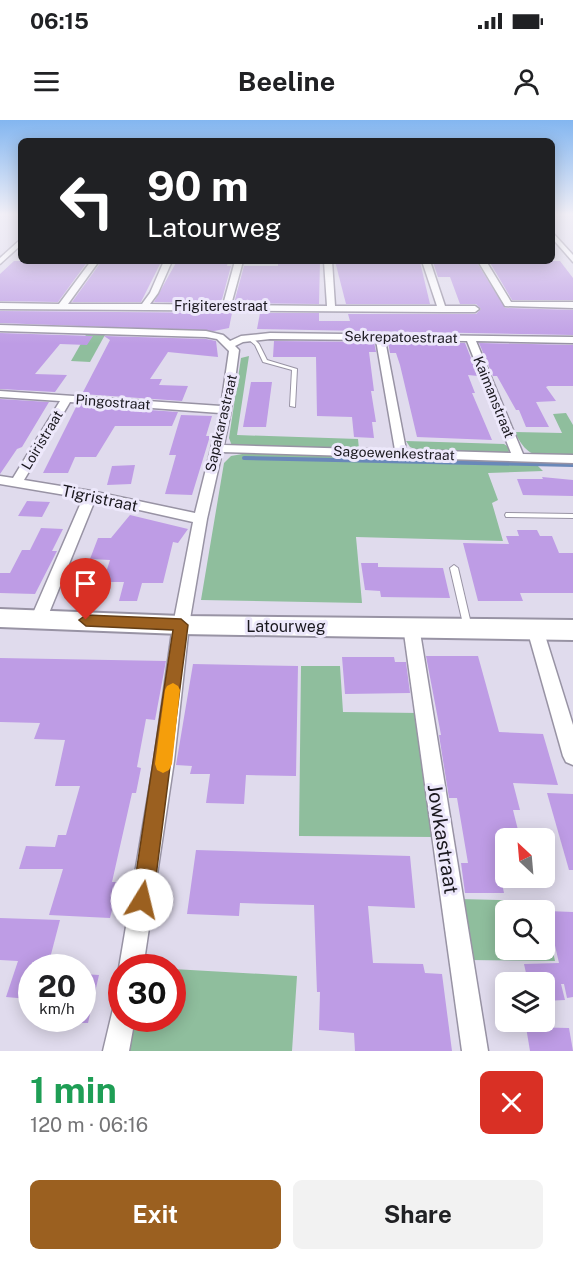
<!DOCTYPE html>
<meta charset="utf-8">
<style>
body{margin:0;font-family:"Public Sans",sans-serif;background:#f2f2f2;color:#202124;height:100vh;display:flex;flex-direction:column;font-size:22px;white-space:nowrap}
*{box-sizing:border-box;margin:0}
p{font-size:20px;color:#757577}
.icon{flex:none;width:33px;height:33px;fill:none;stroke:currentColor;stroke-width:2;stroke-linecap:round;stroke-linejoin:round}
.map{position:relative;height:931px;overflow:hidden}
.drawer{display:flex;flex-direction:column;background:#fff;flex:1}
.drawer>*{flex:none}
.hud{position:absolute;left:18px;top:18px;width:537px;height:126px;border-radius:9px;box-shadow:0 3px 15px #0003;background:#202124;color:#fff;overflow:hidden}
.needle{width:39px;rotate:334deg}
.controls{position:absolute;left:495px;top:708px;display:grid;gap:12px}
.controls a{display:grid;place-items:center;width:60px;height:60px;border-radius:9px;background:#fff;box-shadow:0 3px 15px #0003;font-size:30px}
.speed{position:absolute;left:18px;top:834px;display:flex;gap:12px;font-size:30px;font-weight:700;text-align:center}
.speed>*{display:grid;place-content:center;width:78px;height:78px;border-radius:50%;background:#fff;box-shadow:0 3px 15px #0003;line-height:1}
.speed small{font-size:15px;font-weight:400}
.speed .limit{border:9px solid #d22;background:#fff;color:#111}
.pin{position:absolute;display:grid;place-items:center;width:51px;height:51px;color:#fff;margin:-62px -26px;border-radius:50% 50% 50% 0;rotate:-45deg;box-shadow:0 0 6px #0007}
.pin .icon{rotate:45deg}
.me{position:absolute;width:66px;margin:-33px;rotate:9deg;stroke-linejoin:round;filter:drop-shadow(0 0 4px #0008)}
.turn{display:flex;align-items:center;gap:21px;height:126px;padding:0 30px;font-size:27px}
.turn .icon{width:78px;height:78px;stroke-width:2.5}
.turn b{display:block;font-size:42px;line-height:51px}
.round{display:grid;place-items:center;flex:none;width:63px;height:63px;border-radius:9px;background:#f2f2f2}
.head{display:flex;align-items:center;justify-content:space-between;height:102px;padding:0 30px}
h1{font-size:36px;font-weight:700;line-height:45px;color:#1e9e55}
.cta{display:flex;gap:12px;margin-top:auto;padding:12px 30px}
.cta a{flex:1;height:69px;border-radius:9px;background:#9b6020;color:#fff;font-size:24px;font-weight:700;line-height:69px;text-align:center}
.cta a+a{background:#f2f2f2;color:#202124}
.status{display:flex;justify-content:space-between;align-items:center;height:42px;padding:0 30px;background:#fff;direction:ltr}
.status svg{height:16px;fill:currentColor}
header{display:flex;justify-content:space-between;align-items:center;height:78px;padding:0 30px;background:#fff;font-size:27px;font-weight:700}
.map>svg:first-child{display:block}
.green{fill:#8fbe9d}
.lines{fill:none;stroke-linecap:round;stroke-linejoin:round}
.stream{stroke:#6988b9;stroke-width:4}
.building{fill:#be9ce5}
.lane-casing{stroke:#9893a4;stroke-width:2}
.street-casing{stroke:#9893a4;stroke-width:3}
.primary-casing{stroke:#9893a4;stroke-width:4}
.lane{fill:#fff;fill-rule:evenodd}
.street{fill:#fff;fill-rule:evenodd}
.primary{fill:#fff;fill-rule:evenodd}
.route{fill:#9b6020;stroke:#653e15;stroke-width:1.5}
.slow{fill:#f59e0b}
.labels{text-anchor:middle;stroke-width:6;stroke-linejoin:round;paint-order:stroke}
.far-street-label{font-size:14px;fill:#1a181e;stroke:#ede8fb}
.street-label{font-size:16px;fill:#1a181e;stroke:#ede8fb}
.near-street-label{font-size:20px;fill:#1a181e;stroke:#ede8fb}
</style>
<div class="status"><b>06:15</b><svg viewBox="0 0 49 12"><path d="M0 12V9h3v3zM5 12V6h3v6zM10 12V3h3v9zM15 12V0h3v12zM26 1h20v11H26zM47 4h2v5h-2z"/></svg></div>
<header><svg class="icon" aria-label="menu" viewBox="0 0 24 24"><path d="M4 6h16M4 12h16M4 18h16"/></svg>Beeline<svg class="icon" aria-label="person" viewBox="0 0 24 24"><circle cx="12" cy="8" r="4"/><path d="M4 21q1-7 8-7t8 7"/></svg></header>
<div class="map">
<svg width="573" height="931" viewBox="0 0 573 931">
<rect width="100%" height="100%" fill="#e0dbed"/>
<g class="green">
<path d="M87,213h19l-16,29 -19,-1z"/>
<path d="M249,236l-12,79 121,4 1,10 -127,-3 -3,-8 12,-80z"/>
<path d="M566,293l7,12v31c-30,-1 -44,7 -58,-24l47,1 -9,-19z"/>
<path d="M406,321l98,3 6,4 -2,5 -89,-2 -9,-4z"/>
<path d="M248,333l285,8 10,10 -55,2 10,27 -6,3 11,38 -147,-4 6,66 -161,-3 23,-137 7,-7z"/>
<path d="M301,546h39l3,46 76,1 16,124 -136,-1z"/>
<path d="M459,779l82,2 2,9h-37v40h38l1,-34 10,45 -86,-1z"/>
<path d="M173,849l124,7 -5,75h-166l6,-32 40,-1z"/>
</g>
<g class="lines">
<path class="stream" d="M244,338l329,7"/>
</g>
<g class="building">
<path d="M14,141h74l-30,41 -58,-1v-27z"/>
<path d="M177,141h51l-1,5h4l-10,37 -67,-1z"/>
<path d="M278,141h42l-1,43 -85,-1 10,-37h34z"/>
<path d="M335,141l85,1 10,42h-84z"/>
<path d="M444,141h32l29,47 68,2v25l-316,-6 3,-16h59v8h31l-2,-7h128l5,-5 -5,-5h-16l-10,-27h-12l-5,-15z"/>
<path d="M489,141h71l13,17v22h-61z"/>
<path d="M101,142h28l31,2 -19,38h-69z"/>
<path d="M0,191l232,2 -3,15 -15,3 -214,-8z"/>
<path d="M0,213l93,3 -6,9 -27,-1 -25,30 32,1 -12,17 -55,-3z"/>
<path d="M104,216l102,3 10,2 2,16 -50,-5 -18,27h12l-3,6 29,1 -6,15 -100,-7 28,-54z"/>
<path d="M274,221l100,1 2,10h-7l5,39h-3l5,31h-4l2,16 -20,-1 -2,-20 -35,-1 -1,-59h-43z"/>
<path d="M388,222l77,1 13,33 -10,-1 7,18h-3l20,47 -75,-3 -17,-72 -4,-12h-6z"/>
<path d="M479,223l94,2v41h-25l-2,1 10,14 -20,1 13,25h-23l-7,-17h-3l-19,-34h-4z"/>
<path d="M251,262h21l-6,45h-23z"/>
<path d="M0,279l49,3 -27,45 -5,2 -17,25z"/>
<path d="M77,285l101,7 -6,14h-57l-19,31h-21l-7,16h-25z"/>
<path d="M181,295l31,1 -6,20h4l-18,59 -27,-1 11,-39h-7z"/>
<path d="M135,345l-4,19 -24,1 5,-19z"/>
<path d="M542,357l31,3v16l-50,-1 -6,-16h26z"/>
<path d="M27,381l23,1 -8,15 -24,-1z"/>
<path d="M130,395l58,14 -10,14 -5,-1 -10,41h-21l-5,18h-18l5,-19h-21l7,-22 -20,-1 8,-21h13z"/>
<path d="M41,408l22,1 -11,22h5l-22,43 -35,-1v-20h10l12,-23h8z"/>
<path d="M517,410h20l3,6h12l7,17h14v40h-53l3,8h-45l-15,-58 46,1 -3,-8h13z"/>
<path d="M361,443h17v4l65,1 7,30 -69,-1 -1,-6 -15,-1z"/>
<path d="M426,536h52l21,76 44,2 15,51 -45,-2 7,27h-7l7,28h-14v31h-7l5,24h-39l-4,-30h7l-11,-65h-8l-10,-63h2z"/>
<path d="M342,537h52l1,5h11l4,31 -65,1z"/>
<path d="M0,538l166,3 -11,59 -9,-1 -9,48 4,1 -5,25h-4l-20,89h7l-9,36 -61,-3 14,-46h-44l7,-23 29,1 3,-12h8l14,-49h-25l10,-46 -31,-1 6,-16 -40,-1z"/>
<path d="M193,544l105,2 -2,110 -50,-1 -2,29 -38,-1 4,-29h-20l2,-8 -16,-1z"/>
<path d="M547,673l26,1v76h-4z"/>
<path d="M196,730l214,6 5,52 -47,-2 5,57 50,1 2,9 17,1 10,77h-97l-1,-18 -35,-3 1,-38h-3l-3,-87 -74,-2 -1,13 -52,-2z"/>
<path d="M547,791l26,1v85l-6,1 -3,-14h-3l4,16 -21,1v-19h-16l-4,-18 35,-1z"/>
<path d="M0,798l60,2 -11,42h-17l-3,37 -23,-2 12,-36 -18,-1z"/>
<path d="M82,854l17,1 -11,48h-6z"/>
<path d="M526,907l43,1 4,23h-43z"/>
</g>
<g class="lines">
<defs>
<g id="lane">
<path d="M248,217h4l7,7 8,16 30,9 -2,38 -5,-1 2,-36 -29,-8 -8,-17 -7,-6z"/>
<path d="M506,393l67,1v4l-65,-1h-2l-1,-2z"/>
<path d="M454,445l4,3 14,60 -1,2h-6l-1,-2 -14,-60z"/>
</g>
<g id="street">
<path d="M552,112l21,23v7l-21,-24z"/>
<path d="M21,119v6l-21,19v-6z"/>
<path d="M91,141h8l-31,43h74l8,-11 14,-32h8l-14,32 -8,11 73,1 12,-44h8l-12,44 96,1 -3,-45h8l3,45h102l-15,-45h8l15,45h30l4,3 -4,3h-33l-442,-3v-6l59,1z"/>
<path d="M478,141h8l25,41h62v6l-68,-2z"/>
<path d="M0,205l206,6 17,4 7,6 11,-5 29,-3 303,4v6l-97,-2 47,113 50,1v8l-351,-11 -15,67 -18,106 -15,136 -31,207h-21v6l-3,-6 35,-207 19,-136 20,-103 -98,-22 -48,118 -2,4h-12l-2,-4 52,-120 -83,-14v-8l13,2 47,-77 -60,-4v-6l221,15 8,-55 -12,-12 -11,-2 -206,-6zM270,219l106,1 19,110 -171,-5 7,-35 8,-60 -4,-4 8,-4zM385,220l82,1 44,112 -105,-3zM70,282l150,11 -25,100 -104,-22 -67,-11z"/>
<path d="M411,500l6,2 2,4 69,425h-26l-59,-425 2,-4z"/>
<path d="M535,503l6,2 2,4 30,96v40l-7,-3 -3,-6 -36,-127 2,-4z"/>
<path d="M122,886v12h13l-6,33h-26l10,-42z"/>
</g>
<path id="primary" d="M0,489l181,7 392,4v20l-392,-6 -181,-7z"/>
</defs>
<use href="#lane" class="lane-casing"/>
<use href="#street" class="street-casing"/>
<use href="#primary" class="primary-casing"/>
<use href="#lane" class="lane"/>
<use href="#street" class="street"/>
<use href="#primary" class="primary"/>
</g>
<linearGradient id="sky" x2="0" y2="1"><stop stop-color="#83b6f0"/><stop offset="0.42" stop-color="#f1eff7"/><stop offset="1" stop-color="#f1eff7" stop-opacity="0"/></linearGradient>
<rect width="573" height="224" fill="url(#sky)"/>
<path class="route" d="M86,495l95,4 7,6 -35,275 -3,8 -8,3 -7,-3 -3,-8 41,-270 -87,-4 -7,-6z"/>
<path class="slow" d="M173,563l5,3 2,4 -8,74 -3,6 -6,3 -6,-3 -2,-6 10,-74 2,-4z"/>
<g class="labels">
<g class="far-street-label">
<text x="221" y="191">Frigiterestraat</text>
<text transform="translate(401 217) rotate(1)" y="5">Sekrepatoestraat</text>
<text transform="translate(494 277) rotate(68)" y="5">Kaimanstraat</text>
<text transform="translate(113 282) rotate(4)" y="5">Pingostraat</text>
<text transform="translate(221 303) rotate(-77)" y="5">Sapakarastraat</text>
<text transform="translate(42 320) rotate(-59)" y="5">Loiristraat</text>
<text transform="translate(394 333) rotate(2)" y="5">Sagoewenkestraat</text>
</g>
<g class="street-label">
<text transform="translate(100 378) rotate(12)" y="6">Tigristraat</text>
<text x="286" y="512">Latourweg</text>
</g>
<g class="near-street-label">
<text transform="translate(443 719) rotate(81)" y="7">Jowkastraat</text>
</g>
</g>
</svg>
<div class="controls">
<a><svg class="needle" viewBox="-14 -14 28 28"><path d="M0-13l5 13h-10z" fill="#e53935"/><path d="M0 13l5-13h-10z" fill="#757577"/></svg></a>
<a><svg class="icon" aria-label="search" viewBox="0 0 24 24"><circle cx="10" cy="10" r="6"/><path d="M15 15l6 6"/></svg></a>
<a><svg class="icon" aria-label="layers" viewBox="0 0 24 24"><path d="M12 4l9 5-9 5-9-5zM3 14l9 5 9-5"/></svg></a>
</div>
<div class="speed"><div>20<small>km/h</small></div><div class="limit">30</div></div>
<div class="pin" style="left:86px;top:500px;background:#d93025"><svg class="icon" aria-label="arrive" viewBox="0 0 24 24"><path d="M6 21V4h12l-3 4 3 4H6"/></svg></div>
<svg class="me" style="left:142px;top:780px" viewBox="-20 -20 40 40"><circle r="19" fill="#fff"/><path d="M0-13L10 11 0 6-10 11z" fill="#9b6020"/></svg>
<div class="hud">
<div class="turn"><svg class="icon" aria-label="left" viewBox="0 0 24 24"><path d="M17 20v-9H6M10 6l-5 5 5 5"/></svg><div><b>90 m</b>Latourweg</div></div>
</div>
</div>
<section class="drawer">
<div class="head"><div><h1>1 min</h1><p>120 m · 06:16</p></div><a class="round" style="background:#d93025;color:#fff"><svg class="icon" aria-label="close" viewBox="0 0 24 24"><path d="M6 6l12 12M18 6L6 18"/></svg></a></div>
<div class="cta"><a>Exit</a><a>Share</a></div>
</section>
